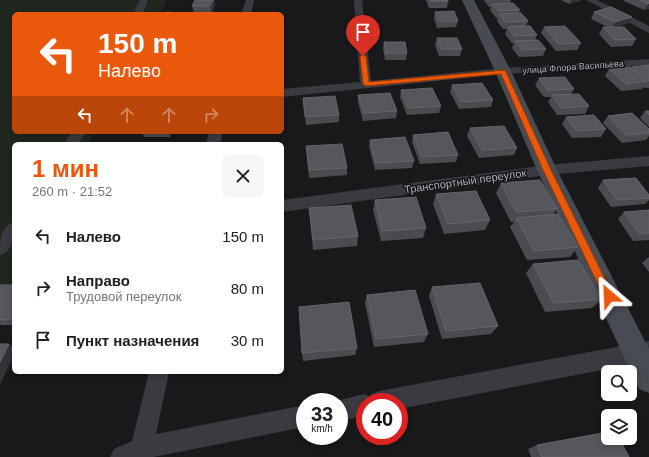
<!DOCTYPE html>
<html lang="ru">
<meta charset="utf-8">
<style>
body{margin:0;font-family:Arial,sans-serif;background:#f6f6f6;color:#202124;height:100vh;display:flex;flex-direction:column;font-size:15px;white-space:nowrap}
*{box-sizing:border-box;margin:0}
p{font-size:13px;color:#757577}
.icon{flex:none;width:22px;height:22px;fill:none;stroke:currentColor;stroke-width:2;stroke-linecap:round;stroke-linejoin:round}
.map{position:relative;flex:1;overflow:hidden}
.details{position:absolute;left:12px;top:142px;width:272px;height:232px;display:flex;flex-direction:column;background:#fff;border-radius:6px;box-shadow:0 2px 6px #0003}
.details>*{flex:none}
.hud{position:absolute;left:12px;top:12px;width:272px;height:122px;border-radius:6px;box-shadow:0 2px 6px #0003;background:#ea580c;color:#fff;overflow:hidden}
.tools{position:absolute;left:601px;top:365px;display:grid;gap:8px}
.tools a{display:grid;place-items:center;width:36px;height:36px;border-radius:6px;background:#fff;box-shadow:0 2px 6px #0003;font-size:20px}
.speed{position:absolute;left:296px;top:393px;display:flex;gap:8px;font-size:20px;font-weight:700;text-align:center}
.speed>*{display:grid;place-content:center;width:52px;height:52px;border-radius:50%;background:#fff;box-shadow:0 2px 6px #0003;line-height:1}
.speed small{font-size:10px;font-weight:400}
.speed .limit{border:6px solid #d22;background:#fff;color:#111}
.pin{position:absolute;display:grid;place-items:center;width:34px;height:34px;color:#fff;margin:-41px -17px;border-radius:50% 50% 50% 0;rotate:-45deg;box-shadow:0 0 4px #0007}
.pin .icon{rotate:45deg}
.me{position:absolute;width:44px;margin:-22px;rotate:334deg;stroke-linejoin:round;filter:drop-shadow(0 0 3px #0008)}
.turn{display:flex;align-items:center;gap:14px;height:84px;padding:0 20px;font-size:18px}
.turn .icon{width:52px;height:52px;stroke-width:2.5}
.turn b{display:block;font-size:28px;line-height:34px}
.lanes{display:flex;align-items:center;height:38px;padding:0 20px;background:#0003;justify-content:center;gap:20px;direction:ltr}
.lanes .off{opacity:.35}
.round{display:grid;place-items:center;flex:none;width:42px;height:42px;border-radius:6px;background:#f6f6f6}
.head{display:flex;align-items:center;justify-content:space-between;height:68px;padding:0 20px}
h1{font-size:24px;font-weight:700;line-height:30px;color:#ea580c}
ul{padding:0;list-style:none}
li{display:flex;align-items:center;gap:12px;height:52px;padding:0 20px}
li div{flex:1}
li b{display:block;font-size:15px}
li em{font-style:normal}
.map>svg:first-child{display:block}
.green{fill:#1f271f}
.lines{fill:none;stroke-linecap:round;stroke-linejoin:round}
.street{fill:#3a3b41;fill-rule:evenodd}
.secondary{fill:#484b51;fill-rule:evenodd}
.wall{fill:#4a4c50}
.shaded-wall{fill:#323336}
.building{fill:#55575c;stroke:#62656b}
.route{fill:#ea580c;stroke:#983908}
.labels{text-anchor:middle;stroke-width:3;stroke-linejoin:round;paint-order:stroke}
.far-street-label{font-size:9px;fill:#abb1bc;stroke:#141416}
.street-label{font-size:11px;fill:#abb1bc;stroke:#141416}
</style>
<div class="map">
<svg width="649" height="457" viewBox="0 0 649 457">
<rect width="100%" height="100%" fill="#19191b"/>
<path class="green" d="M0,0h167l-7,14h-146v118h81l-6,12h-75v137l-14,26z"/>
<g class="lines">
<g class="street">
<path d="M140,0h8l-5,14h-10z"/>
<path d="M246,0h8l-3,14h-10z"/>
<path d="M354,0h8l9,81 132,-13 146,-9v6l-146,9 -221,23v-8l78,-7z"/>
<path d="M586,0h11l52,26v7z"/>
<path d="M72,132h14l-8,12h-14z"/>
<path d="M209,132h14l-3,12h-14z"/>
<path d="M649,156v10l-102,9 -265,37v-12l265,-35z"/>
<path d="M14,222c0,13 1,28 -14,33 0,-14 0,-28 14,-33z"/>
<path d="M649,341v20l-250,48v-7h-34v14l-26,5v-19h-7l33,-8 6,3v-3l8,-3z"/>
<path d="M149,372h20l-13,62 149,-29v22l-152,30h-43l4,-8 18,-8z"/>
</g>
<path class="secondary" d="M462,0h12l37,71 46,99 92,179v44l-10,-4 -102,-219 -42,-99z"/>
</g>
<g class="wall">
<path d="M213,0h1l1,4 -3,9h-18l-2,-7z"/>
<path d="M426,0h22v1l-1,7h-18z"/>
<path d="M484,0h27l-1,3 10,7 -2,4 10,7 -2,6 11,8 -2,5 11,9 -3,7 -24,1 -7,-9 2,-5h-2l-7,-9 2,-5h-4l-6,-8 1,-3h-2l-6,-8 1,-3h-2z"/>
<path d="M561,0h21l-13,4z"/>
<path d="M624,0h25v9l-5,1 -20,-9z"/>
<path d="M435,12l23,9 -2,6 -19,1 -3,-10z"/>
<path d="M594,12l38,5 -4,6 -11,4 19,12 -4,7 -21,1 -12,-13 4,-7h5l-17,-8z"/>
<path d="M544,27l37,16 -4,7 -21,1 -15,-18z"/>
<path d="M437,38l25,11 -2,7h-21l-4,-11z"/>
<path d="M384,42l23,11 -1,7h-21l-2,-11z"/>
<path d="M649,65v23h-4l-2,-1 -1,2 -21,2 -16,-15 4,-7 22,-1 1,-1z"/>
<path d="M539,78l35,11 -3,5 18,12 -4,8 -28,1 -9,-13 3,-5h-7l-9,-12z"/>
<path d="M452,85l41,15 -2,7 -32,2 -9,-17z"/>
<path d="M401,90l40,16 -2,7 -32,2 -7,-18z"/>
<path d="M358,95l39,16 -1,7 -33,3 -5,-19z"/>
<path d="M303,98l36,17v7l-33,3z"/>
<path d="M645,111h4v16l-9,-9z"/>
<path d="M608,116l41,13v7l-3,4 -24,3 -19,-20z"/>
<path d="M566,117l40,12 -5,8 -29,1 -10,-14z"/>
<path d="M470,128l47,20 -3,7 -35,3 -12,-22z"/>
<path d="M94,132h28l-1,2h-26z"/>
<path d="M142,132h30l-2,5h-26z"/>
<path d="M413,135l45,20 -2,7 -36,2 -8,-22z"/>
<path d="M370,140l44,21 -2,7 -37,2 -6,-23z"/>
<path d="M306,146l41,22v7l-38,3z"/>
<path d="M603,180l46,15v5l-4,4 -34,3 -13,-19z"/>
<path d="M501,183l56,26 -4,6 25,32 -8,10 -43,3 -17,-33 4,-5h-3l-15,-29z"/>
<path d="M436,194l54,26 -5,10 -41,4 -11,-30z"/>
<path d="M375,200l51,28 -3,10 -42,3 -8,-31z"/>
<path d="M309,208l49,28 -1,10 -44,4 -3,-32z"/>
<path d="M649,210v30l-16,1 -15,-22 6,-7z"/>
<path d="M649,257v15l-7,-9z"/>
<path d="M533,264l69,35 -10,9 -47,4 -19,-39z"/>
<path d="M14,285v40h-14v-39z"/>
<path d="M432,287l66,39 -7,8 -49,5 -13,-43z"/>
<path d="M367,295l61,39 -4,8 -50,5 -9,-44z"/>
<path d="M357,348l-2,7 -52,6 -1,-8z"/>
<path d="M537,445l92,12h-98l-3,-8z"/>
</g>
<g class="shaded-wall">
<path d="M213,0h1l1,4 -3,9 -2,-7z"/>
<path d="M571,0h11l-13,4z"/>
<path d="M649,3v6l-5,1 4,-6z"/>
<path d="M632,17l-4,6 -17,6 4,-7z"/>
<path d="M168,132h4l-2,5z"/>
<path d="M9,344l5,3v8l-14,30v-23z"/>
</g>
<g class="building">
<path d="M195,0h18l-3,6h-18z"/>
<rect x="430" y="0" width="18" height="1"/>
<path d="M640,0h9v3l-1,1z"/>
<path d="M513,3l7,7 -22,1 -6,-7z"/>
<path d="M611,7l21,10 -17,5 -21,-10z"/>
<path d="M454,11l4,10h-19l-4,-9z"/>
<path d="M171,12l-1,2h-19l1,-1z"/>
<path d="M521,13l7,8 -23,1 -6,-8z"/>
<path d="M530,26l7,9 -23,1 -6,-9z"/>
<path d="M565,26l16,17 -22,1 -15,-17z"/>
<path d="M603,27h21l12,12 -21,1z"/>
<path d="M437,38h20l5,11h-21z"/>
<path d="M538,40l8,9 -24,1 -7,-9z"/>
<path d="M384,42h21l2,11h-21z"/>
<path d="M649,65v16l-17,-14z"/>
<path d="M630,67l17,14 -21,3 -17,-15z"/>
<path d="M565,77l9,12 -27,1 -8,-12z"/>
<path d="M482,83l11,17 -32,2 -9,-17z"/>
<path d="M432,88l9,18 -33,2 -7,-18z"/>
<path d="M390,93l7,18 -33,2 -6,-18z"/>
<path d="M579,94l10,12 -28,2 -9,-13z"/>
<path d="M335,96l4,19 -34,2 -2,-19z"/>
<path d="M645,111h4v4z"/>
<path d="M632,113l17,16v4l-22,2 -19,-19z"/>
<path d="M594,115l12,14 -30,2 -10,-14z"/>
<path d="M504,126l13,22 -35,2 -12,-22z"/>
<path d="M448,132l10,23 -36,2 -9,-22z"/>
<path d="M405,137l9,24 -38,2 -6,-23z"/>
<path d="M342,144l5,24 -38,2 -3,-24z"/>
<path d="M636,178l13,17v3l-32,2 -14,-20z"/>
<path d="M540,180l17,29 -41,3 -15,-29z"/>
<path d="M476,191l14,29 -42,4 -12,-30z"/>
<path d="M416,197l10,31 -44,3 -7,-31z"/>
<path d="M351,205l7,31 -45,4 -4,-32z"/>
<path d="M649,210v23l-9,1 -16,-22z"/>
<path d="M558,214l20,33 -44,4 -18,-33z"/>
<path d="M578,260l24,39 -48,4 -21,-39z"/>
<path d="M480,283l18,43 -52,5 -14,-44z"/>
<path d="M0,285h14v34l-14,1z"/>
<path d="M415,290l13,44 -52,5 -9,-44z"/>
<path d="M349,302l8,46 -55,5 -3,-46z"/>
<path d="M0,344h9l-9,18z"/>
<path d="M608,432v6h11l10,19h-87l-5,-12z"/>
</g>
<path class="route" d="M363,54l3,2 3,26 136,-12 46,100 61,123 2,3 -2,3 -3,2 -4,-2 -62,-129 -42,-96 -135,12 -3,-2 -3,-28z"/>
<g class="labels">
<g class="far-street-label">
<text transform="translate(573 67) rotate(-4)" y="3">улица Флора Васильева</text>
</g>
<g class="street-label">
<text transform="translate(465 181) rotate(-8)" y="4">Транспортный переулок</text>
</g>
</g>
</svg>
<div class="tools">
<a><svg class="icon" aria-label="search" viewBox="0 0 24 24"><circle cx="10" cy="10" r="6"/><path d="M15 15l6 6"/></svg></a>
<a><svg class="icon" aria-label="layers" viewBox="0 0 24 24"><path d="M12 4l9 5-9 5-9-5zM3 14l9 5 9-5"/></svg></a>
</div>
<div class="speed"><div>33<small>km/h</small></div><div class="limit">40</div></div>
<div class="pin" style="left:363px;top:56px;background:#d93025"><svg class="icon" aria-label="arrive" viewBox="0 0 24 24"><path d="M6 21V4h12l-3 4 3 4H6"/></svg></div>
<svg class="me" style="left:609px;top:296px" viewBox="-20 -20 40 40"><path d="M0-17L14 15 0 8-14 15z" fill="#ea580c" stroke="#fff" stroke-width="4"/></svg>
<div class="hud">
<div class="turn"><svg class="icon" aria-label="left" viewBox="0 0 24 24"><path d="M17 20v-9H6M10 6l-5 5 5 5"/></svg><div><b>150 m</b>Налево</div></div>
<div class="lanes"><svg class="icon" aria-label="left" viewBox="0 0 24 24"><path d="M17 20v-9H6M10 6l-5 5 5 5"/></svg><svg class="icon off" aria-label="ahead" viewBox="0 0 24 24"><path d="M12 20V5M6 11l6-6 6 6"/></svg><svg class="icon off" aria-label="ahead" viewBox="0 0 24 24"><path d="M12 20V5M6 11l6-6 6 6"/></svg><svg class="icon off" aria-label="right" viewBox="0 0 24 24"><path d="M7 20v-9h11M14 6l5 5-5 5"/></svg></div>
</div>
<section class="details">
<div class="head"><div><h1>1 мин</h1><p>260 m · 21:52</p></div><a class="round"><svg class="icon" aria-label="close" viewBox="0 0 24 24"><path d="M6 6l12 12M18 6L6 18"/></svg></a></div>
<ul>
<li><svg class="icon" aria-label="left" viewBox="0 0 24 24"><path d="M17 20v-9H6M10 6l-5 5 5 5"/></svg><div><b>Налево</b></div><em>150 m</em></li>
<li><svg class="icon" aria-label="right" viewBox="0 0 24 24"><path d="M7 20v-9h11M14 6l5 5-5 5"/></svg><div><b>Направо</b><p>Трудовой переулок</p></div><em>80 m</em></li>
<li><svg class="icon" aria-label="arrive" viewBox="0 0 24 24"><path d="M6 21V4h12l-3 4 3 4H6"/></svg><div><b>Пункт назначения</b></div><em>30 m</em></li>
</ul>
</section>
</div>
